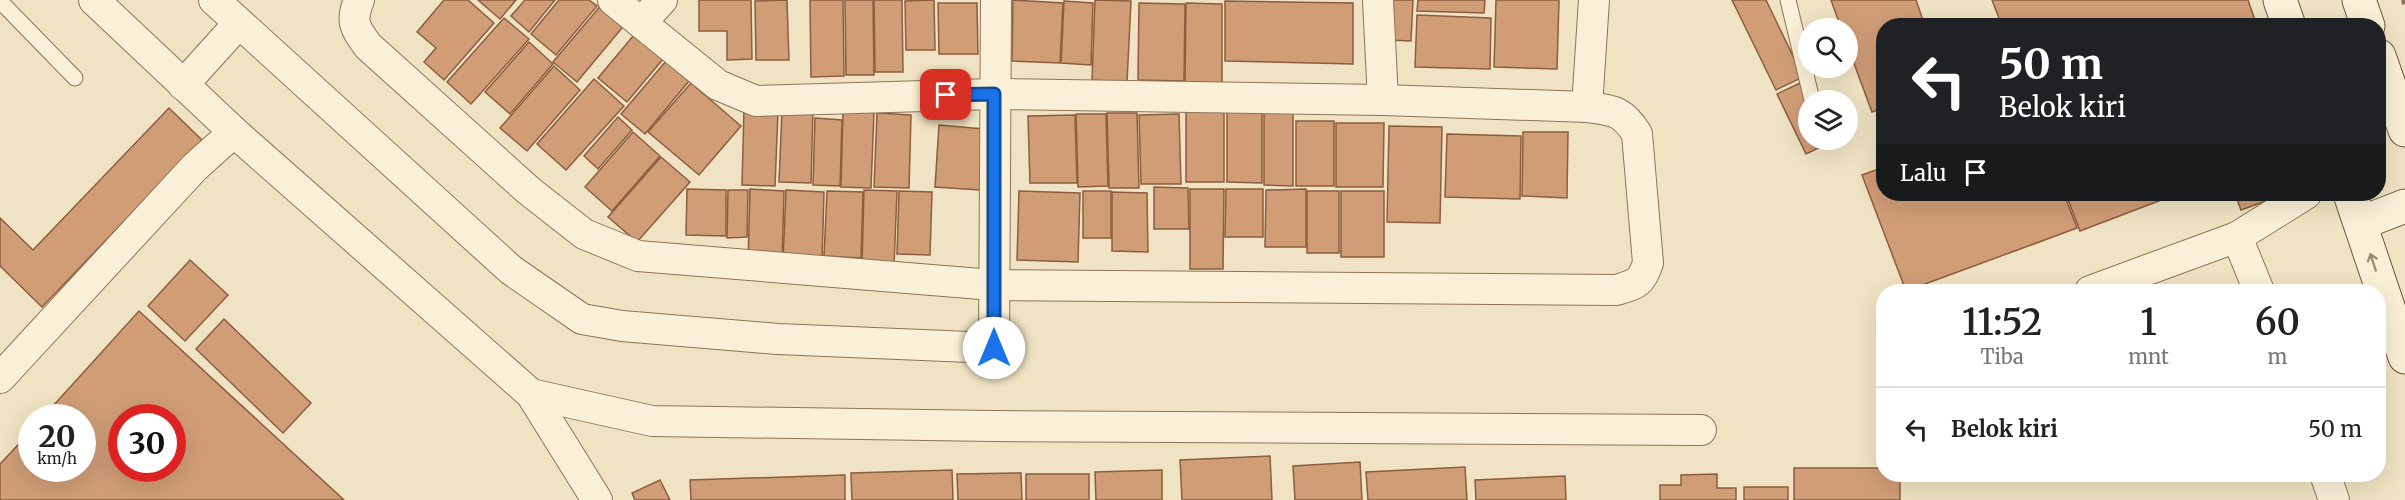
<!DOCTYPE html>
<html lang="id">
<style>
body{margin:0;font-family:Merriweather,serif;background:#f2f2f2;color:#222;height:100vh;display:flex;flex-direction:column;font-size:22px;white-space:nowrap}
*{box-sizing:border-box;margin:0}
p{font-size:20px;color:#767676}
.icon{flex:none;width:33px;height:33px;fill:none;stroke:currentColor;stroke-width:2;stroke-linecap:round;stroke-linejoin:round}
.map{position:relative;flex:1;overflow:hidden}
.details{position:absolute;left:1876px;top:284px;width:510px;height:198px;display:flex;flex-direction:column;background:#fff;border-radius:24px;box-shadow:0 6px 24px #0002}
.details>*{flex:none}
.hud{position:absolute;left:1876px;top:18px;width:510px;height:183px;border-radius:24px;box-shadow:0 6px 24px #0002;background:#202124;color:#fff;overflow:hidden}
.buttons{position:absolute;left:1798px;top:18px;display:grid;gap:12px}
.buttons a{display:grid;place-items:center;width:60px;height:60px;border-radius:50%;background:#fff;box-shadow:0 6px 24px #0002;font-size:30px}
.speed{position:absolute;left:18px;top:404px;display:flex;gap:12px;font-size:30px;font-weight:700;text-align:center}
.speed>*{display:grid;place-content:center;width:78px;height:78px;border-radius:50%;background:#fff;box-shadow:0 6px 24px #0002;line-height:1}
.speed small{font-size:15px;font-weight:400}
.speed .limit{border:9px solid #d22;background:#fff;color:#111}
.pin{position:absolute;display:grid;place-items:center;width:51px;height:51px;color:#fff;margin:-26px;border-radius:12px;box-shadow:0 3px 9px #0006}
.me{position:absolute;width:66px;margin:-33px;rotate:0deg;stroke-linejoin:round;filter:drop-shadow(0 0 4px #0008)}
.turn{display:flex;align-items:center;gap:21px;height:126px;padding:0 24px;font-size:27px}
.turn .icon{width:78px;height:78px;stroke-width:2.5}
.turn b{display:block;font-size:42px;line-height:51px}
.then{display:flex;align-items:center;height:57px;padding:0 24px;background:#0003;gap:12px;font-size:22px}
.eta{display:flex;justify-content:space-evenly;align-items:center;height:102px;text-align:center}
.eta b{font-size:36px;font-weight:600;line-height:42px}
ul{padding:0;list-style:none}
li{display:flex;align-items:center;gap:18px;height:84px;padding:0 24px;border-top:2px solid #e0e0e0}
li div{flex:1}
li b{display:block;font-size:22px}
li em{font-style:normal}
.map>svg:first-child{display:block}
.building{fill:#d09d77;stroke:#8c5d3e;stroke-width:1.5;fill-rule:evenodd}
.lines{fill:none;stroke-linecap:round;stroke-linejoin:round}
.service-casing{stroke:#8c7459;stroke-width:17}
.minor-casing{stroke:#8c7459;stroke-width:32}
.secondary-casing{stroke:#6d553c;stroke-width:35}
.path{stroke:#8c7459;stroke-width:4;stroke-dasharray:4.5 3;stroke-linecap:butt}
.service{stroke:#faf0d7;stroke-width:15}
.minor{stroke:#faf0d7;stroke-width:30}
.secondary{stroke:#faf0d7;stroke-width:33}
.oneway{stroke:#9a8e7a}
.route-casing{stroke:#114b97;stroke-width:15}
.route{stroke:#1a73e8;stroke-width:10}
</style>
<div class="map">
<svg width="2405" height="500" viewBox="0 0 2405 500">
<rect width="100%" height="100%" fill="#f0e3c3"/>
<g class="building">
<path d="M444,0h24l26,23 -50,57 -20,-18 12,-14 -19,-16z"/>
<path d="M478,0h38l-16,19z"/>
<path d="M525,0h30l-26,32 -18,-16z"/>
<path d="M559,0h30l8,6 -41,49 -25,-21z"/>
<path d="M699,0h52l1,59 -25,1v-29h-28z"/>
<path d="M787,0l2,60h-33l-1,-59z"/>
<path d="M810,0h33l1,76 -33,1z"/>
<path d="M845,0h28l1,75h-28z"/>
<path d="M874,0h28l1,72h-28z"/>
<path d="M934,0l1,50h-29l-1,-49z"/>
<path d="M1013,0l50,3 -3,60 -48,-2z"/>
<path d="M1095,0l36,1 -4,81 -35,-2z"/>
<path d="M1388,0h25l-2,41 -24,-1z"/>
<path d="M1418,0h67l-1,13 -67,-2z"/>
<path d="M1496,0h63l-2,69 -63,-2z"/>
<path d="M1732,0h34l37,77 -27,13z"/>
<path d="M1831,0h85l9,26h-41v82l-12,4 -24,-65v-19h-7z"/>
<path d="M1992,0h256l9,26h-255z"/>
<path d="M1064,1l29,2 -2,62 -30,-2z"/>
<path d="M1225,1l128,2v61l-128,-3z"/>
<path d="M938,3h39l1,51h-39z"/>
<path d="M1139,3l46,1 -1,77 -46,-1z"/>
<path d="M1186,3l36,1v79l-37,-1z"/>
<path d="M602,4l24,19 -49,59 -24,-20z"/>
<path d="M1417,15l74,3 -1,51 -75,-2z"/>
<path d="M504,18l25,21 -58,65 -24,-22z"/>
<path d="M634,35l29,24 -36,43 -29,-24z"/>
<path d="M529,42l24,22 -43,50 -25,-22z"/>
<path d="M666,61l23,20 -44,53 -24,-20z"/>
<path d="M554,66l26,24 -53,61 -27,-23z"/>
<path d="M594,79l30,27 -58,64 -29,-26z"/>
<path d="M691,83l50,43 -42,49 -51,-43z"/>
<path d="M1800,83l9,18v39h18l2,3 -23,11 -29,-60z"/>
<path d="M169,108l33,32 -160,167 -42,-41v-48l33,32z"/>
<path d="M744,109l34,2 -3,75 -33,-1z"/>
<path d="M782,110l31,1 -2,72 -32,-1z"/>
<path d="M843,111l31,1 -3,76 -30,-1z"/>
<rect x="1186" y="112" width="38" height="70"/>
<path d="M1227,112l35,1v70l-35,-1z"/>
<path d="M1264,112l29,1v73l-29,-1z"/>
<path d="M877,113l34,2 -2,73 -35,-1z"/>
<path d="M1107,113h30l2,75h-30z"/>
<path d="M1076,114h30l2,72 -30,1z"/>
<path d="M1179,114l2,70h-40l-2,-69z"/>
<path d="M1075,115l2,68h-47l-2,-67z"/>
<path d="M618,117l14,13 -34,39 -14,-13z"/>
<path d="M815,118l27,2 -2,66 -27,-1z"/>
<rect x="1296" y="121" width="38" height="65"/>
<path d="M1336,123h48l-1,64h-47z"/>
<path d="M939,125l45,4 -4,61 -45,-3z"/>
<path d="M1389,126l53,1 -2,96 -53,-1z"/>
<path d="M633,132l27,24 -48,55 -27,-24z"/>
<path d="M1523,132h45l-1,66 -45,-2z"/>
<path d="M1447,134l74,2 -1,63 -75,-2z"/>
<path d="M661,157l29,25 -53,60 -29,-25z"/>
<path d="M1884,167v27h180l13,34 -171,63 -44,-116z"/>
<path d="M1154,187l34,1 1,41h-35z"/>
<path d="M687,189l39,1v46l-40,-1z"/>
<path d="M750,189l34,2 -2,74 -34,-2z"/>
<path d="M1190,189h34l-1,80h-33z"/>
<path d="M1226,189h37v48h-38z"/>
<path d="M1306,189v58h-41l1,-57z"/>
<path d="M728,190h20l-1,47 -20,1z"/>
<path d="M786,190l38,2 -2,70 -39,-1z"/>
<path d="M864,190l33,1 -3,75 -32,-1z"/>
<path d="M827,191l36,1 -2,66 -37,-2z"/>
<path d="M899,191l33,1 -2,63 -33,-1z"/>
<path d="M1019,191l61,2 -2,69 -61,-2z"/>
<rect x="1083" y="191" width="28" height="47"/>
<rect x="1307" y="191" width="32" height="62"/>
<rect x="1341" y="191" width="43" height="66"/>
<path d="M1112,192l35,1 1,59 -36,-1z"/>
<path d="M2066,194h111l-97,37z"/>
<path d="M2235,194h50l-44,16z"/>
<path d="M190,260l38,35 -43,46 -37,-35z"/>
<path d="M139,311l205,189h-344v-36l32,-34v38h50v-51h-39zM122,417h50v51h-50z"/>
<path d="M224,319l87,84 -28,30 -87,-84z"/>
<path d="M1270,456l2,44h-90l-2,-40z"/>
<path d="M1360,462l2,38h-67l-2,-34z"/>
<path d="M1465,467l2,33h-99l-2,-28z"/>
<path d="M1794,468h90v6h16v26h-106z"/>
<path d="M952,470l1,30h-101l-1,-27z"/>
<path d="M1162,470v30h-66l-1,-28z"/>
<path d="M1021,473l1,27h-64l-1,-26z"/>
<rect x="1026" y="474" width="63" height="26"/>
<path d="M1717,474v14h19v12h-76v-15h21v-10z"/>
<path d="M845,475v25h-154l-1,-20z"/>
<path d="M1565,476l1,24h-90l-1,-20z"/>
<path d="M660,480l10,20h-35l-3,-7z"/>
<rect x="1744" y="487" width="44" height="13"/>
</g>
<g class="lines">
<defs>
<g id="service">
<path d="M1788,0l24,100"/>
<path d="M0,1l75,77"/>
</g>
<g id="minor">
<path d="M94,0l140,132 297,262 66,106"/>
<path d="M214,0l297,270 71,49 40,7 156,13 216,9 2,-348"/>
<path d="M359,0c-9,22 -4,28 9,46l160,144 56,44 54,22 355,29 623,5c20,-6 25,-6 32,-27l-11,-129c-15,-24 -23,-23 -50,-27l-204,-7 -389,-6 -238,7 -38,-16 -105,-85"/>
<path d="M1378,0l5,100"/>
<path d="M641,23l21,-23"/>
<path d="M183,85l56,-62"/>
<path d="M1587,107l7,-107"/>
<path d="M2237,237l22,54"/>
<path d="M2090,291l147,-54 69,-43"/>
<path d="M0,378l195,-211 39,-35"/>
<path d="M531,394l121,27 341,5 708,4"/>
<path d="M2325,474l9,26"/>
</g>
<g id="secondary">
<path d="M2280,0l9,26"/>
<path d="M2359,0l9,26"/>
<path d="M2379,56l26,74"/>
<path d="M2350,194l55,163"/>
<path d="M2361,223l44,-17"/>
</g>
</defs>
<use href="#service" class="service-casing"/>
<use href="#minor" class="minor-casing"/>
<use href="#secondary" class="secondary-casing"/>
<path class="path" d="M2403,0l2,7"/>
<use href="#service" class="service"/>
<use href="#minor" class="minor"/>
<use href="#secondary" class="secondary"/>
</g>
<defs><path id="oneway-shaft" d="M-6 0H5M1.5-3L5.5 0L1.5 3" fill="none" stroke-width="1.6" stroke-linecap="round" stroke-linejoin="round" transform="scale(1.5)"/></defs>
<use class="oneway" href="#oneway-shaft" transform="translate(2373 262) rotate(-108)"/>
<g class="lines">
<defs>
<path id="route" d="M946,95l48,-1v254"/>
</defs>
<use href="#route" class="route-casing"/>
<use href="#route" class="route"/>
</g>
</svg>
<div class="buttons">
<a><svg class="icon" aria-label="search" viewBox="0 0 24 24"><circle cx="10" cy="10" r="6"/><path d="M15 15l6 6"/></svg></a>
<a><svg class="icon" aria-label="layers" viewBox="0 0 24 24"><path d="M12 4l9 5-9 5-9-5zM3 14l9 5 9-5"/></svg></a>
</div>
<div class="speed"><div>20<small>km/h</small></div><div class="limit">30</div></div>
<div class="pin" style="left:946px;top:95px;background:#d93025"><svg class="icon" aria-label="arrive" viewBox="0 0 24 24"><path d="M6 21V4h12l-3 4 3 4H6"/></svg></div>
<svg class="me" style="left:994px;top:348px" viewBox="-20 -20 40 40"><circle r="19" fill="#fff"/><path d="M0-13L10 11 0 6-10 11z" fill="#1a73e8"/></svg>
<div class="hud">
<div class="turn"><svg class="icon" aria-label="left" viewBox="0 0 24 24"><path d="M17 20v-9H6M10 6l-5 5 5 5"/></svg><div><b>50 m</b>Belok kiri</div></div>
<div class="then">Lalu<svg class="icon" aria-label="arrive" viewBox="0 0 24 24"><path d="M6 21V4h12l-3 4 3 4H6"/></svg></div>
</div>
<section class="details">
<div class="eta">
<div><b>11:52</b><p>Tiba</p></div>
<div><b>1</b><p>mnt</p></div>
<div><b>60</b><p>m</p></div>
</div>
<ul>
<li><svg class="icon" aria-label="left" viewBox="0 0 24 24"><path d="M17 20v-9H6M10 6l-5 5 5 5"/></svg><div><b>Belok kiri</b></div><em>50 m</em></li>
</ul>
</section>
</div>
